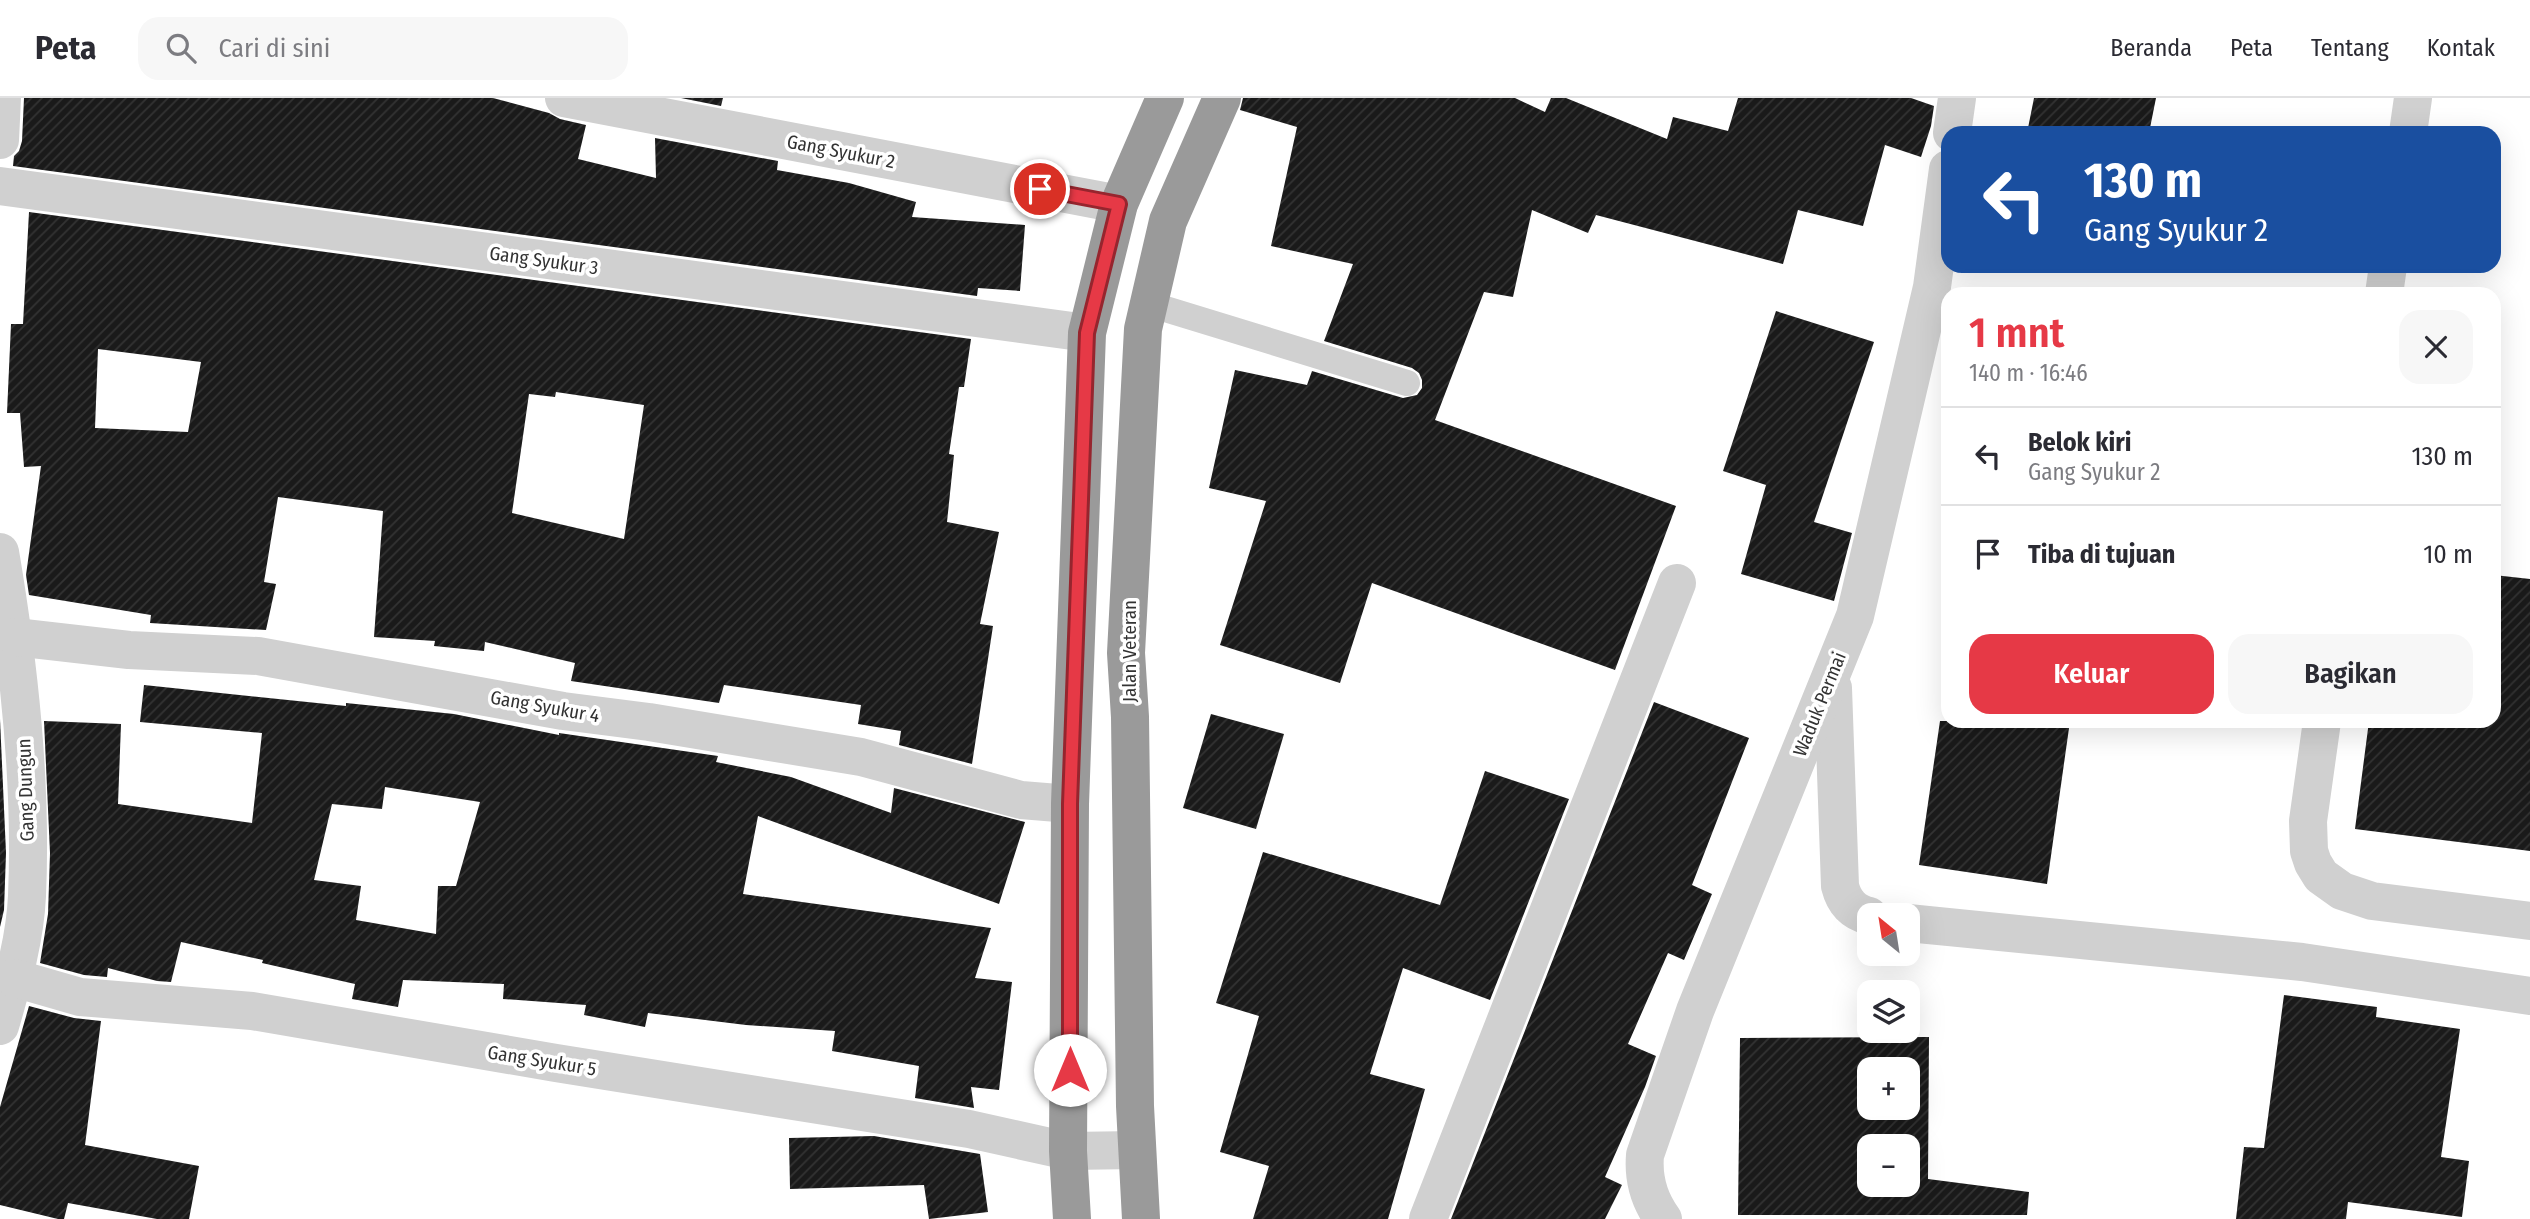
<!DOCTYPE html>
<html lang="id">
<meta charset="utf-8">
<style>
body{margin:0;font-family:"Fira Sans Condensed",sans-serif;background:#f7f7f7;color:#2b2b33;height:100vh;display:flex;flex-direction:column;font-size:26px;white-space:nowrap}
*{box-sizing:border-box;margin:0}
p{font-size:23px;color:#7c7c81}
.icon{flex:none;width:38px;height:38px;fill:none;stroke:currentColor;stroke-width:2;stroke-linecap:round;stroke-linejoin:round}
.map{position:relative;flex:1;overflow:hidden}
.sheet{position:absolute;left:1941px;top:189px;width:560px;height:441px;display:flex;flex-direction:column;background:#fff;border-radius:21px;box-shadow:0 7px 28px #0002}
.sheet>*{flex:none}
.hud{position:absolute;left:1941px;top:28px;width:560px;height:147px;border-radius:21px;box-shadow:0 7px 28px #0002;background:#1a4fa0;color:#fff;overflow:hidden}
.needle{width:46px;rotate:330deg}
.buttons{position:absolute;left:1857px;top:805px;display:grid;gap:14px}
.buttons a{display:grid;place-items:center;width:63px;height:63px;border-radius:14px;background:#fff;box-shadow:0 7px 28px #0002;font-size:35px}
.pin{position:absolute;display:grid;place-items:center;width:60px;height:60px;color:#fff;margin:-30px;border:4px solid #fff;border-radius:50%;box-shadow:0 2px 7px #0007}
.me{position:absolute;width:77px;margin:-38px;rotate:0deg;stroke-linejoin:round;filter:drop-shadow(0 0 5px #0008)}
.turn{display:flex;align-items:center;gap:24px;height:147px;padding:0 28px;font-size:32px}
.turn .icon{width:91px;height:91px;stroke-width:2.5}
.turn b{display:block;font-size:49px;line-height:60px}
.round{display:grid;place-items:center;flex:none;width:74px;height:74px;border-radius:21px;background:#f7f7f7}
.summary{display:flex;align-items:center;justify-content:space-between;height:119px;padding:0 28px}
h1{font-size:42px;font-weight:600;line-height:52px;color:#e63946}
.action{display:flex;gap:14px;margin-top:auto;padding:14px 28px}
.action a{flex:1;height:80px;border-radius:21px;background:#e63946;color:#fff;font-size:28px;font-weight:600;line-height:80px;text-align:center}
.action a+a{background:#f7f7f7;color:#2b2b33}
ul{padding:0;list-style:none}
li{display:flex;align-items:center;gap:21px;height:98px;padding:0 28px;border-top:2px solid #e1e1e2}
li div{flex:1}
li b{display:block;font-size:26px}
li em{font-style:normal}
header{display:flex;align-items:center;gap:42px;box-sizing:border-box;height:98px;padding:0 35px;background:#fff;border-bottom:2px solid #e1e1e2}
header strong{font-size:33px}
nav{display:flex;gap:38px;margin-inline-start:auto;font-size:24px}
.search{width:490px;height:63px;background:#f7f7f7;display:flex;align-items:center;gap:18px;box-sizing:border-box;padding:0 24px;border-radius:21px;color:#7c7c81;font-size:26px}
.map>svg:first-child{display:block}
.building{fill:url(#building-hatch);fill-rule:evenodd}
.lines{fill:none;stroke-linecap:round;stroke-linejoin:round}
.lane{stroke:#d0d0d0;stroke-width:26}
.street{stroke:#d0d0d0;stroke-width:38}
.highway{stroke:#9a9a9a;stroke-width:38}
.route-casing{stroke:#96252e;stroke-width:18}
.route{stroke:#e63946;stroke-width:12}
.labels{text-anchor:middle;stroke-width:7;stroke-linejoin:round;paint-order:stroke}
.street-label{font-size:19px;fill:#333;stroke:#fff}
</style>
<header>
<strong>Peta</strong>
<div class="search"><svg class="icon" aria-label="search" viewBox="0 0 24 24"><circle cx="10" cy="10" r="6"/><path d="M15 15l6 6"/></svg>Cari di sini</div>
<nav><a>Beranda</a><a>Peta</a><a>Tentang</a><a>Kontak</a></nav>
</header>
<div class="map">
<svg width="2530" height="1121" viewBox="0 0 2530 1121">
<defs>
<pattern id="building-hatch" width="6" height="6" patternUnits="userSpaceOnUse" patternTransform="scale(1.75)"><rect width="6" height="6" fill="#1a1a1a"/><path d="M-1 1l2-2M0 6l6-6M5 7l2-2" fill="none" stroke="#333"/></pattern>
</defs>
<rect width="100%" height="100%" fill="#fff"/>
<g class="building">
<path d="M24,0h469l56,15 11,6 26,6 -8,34 78,19 -1,-40 123,23 -1,9 72,13 67,19 -4,15 113,8 -5,66 -42,-3 -1,8 -964,-130 1,-10 5,-5 3,-10z"/>
<path d="M681,0h42l-2,8z"/>
<path d="M1243,0h272l30,14 6,-14h15l101,41 6,-22 55,14 10,-33h173l23,8 -3,20 -10,31 -36,-12 -22,81 -65,-16 -15,54 -187,-49 -8,18 -56,-23 -19,87 -29,-5 -49,128 241,86 -61,164 -243,-87 -32,100 -120,-38 46,-144 -57,-13 26,-118 72,15 5,-14 91,27 14,-3 5,-7v-8l-3,-7 -7,-5 -88,-27 29,-77 -82,-18 26,-119 -57,-17z"/>
<path d="M2034,0h122l-7,35h-122z"/>
<path d="M29,114l942,127 -7,48h-5l-10,67 5,1 -7,67 52,10 -19,92 13,2 -21,138 -73,-19 2,-14 -43,-7 3,-19 -137,-20 -5,18 -148,-22 4,-18 -90,-21 -1,9 -50,-5 1,-5 -61,-4 9,-126 -105,-14 -14,85 12,2 -10,46 -116,-7 1,-8 -122,-20 -3,-20 15,-109 -17,1 -4,-54h-13l4,-89h12zM98,251l103,13 -13,70 -93,-4zM556,294l88,13 -20,134 -112,-26 17,-119 26,3z"/>
<path d="M1776,213l98,31 -60,180 38,11 -18,68 -93,-27 25,-89 -43,-14z"/>
<path d="M2494,477l36,4v272l-175,-22 14,-108h125z"/>
<path d="M144,587l202,21v-3l108,11 105,21v-2l159,23 -2,6 75,15 100,36 3,-25 131,34 -26,82 -241,-88 -15,78 248,34 -16,50 37,4 -13,108 -28,-3 3,21 -59,-10 4,-32 -87,-15 3,-20 -89,-6 -98,-12 -3,14 -61,-12 2,-10 -83,-6 1,-15 -101,-4 -5,27 -46,-8 3,-15 -93,-21 1,-3 -82,-18 -10,40 -14,-1 -49,-13 -1,9 -23,-2 -44,-12 8,-49 2,-61 -6,-132 77,3 -3,80 134,19 10,-90 -122,-11zM385,689l95,15 -24,84h-18l-2,48 -80,-14 5,-34 -47,-6 18,-76 50,5z"/>
<path d="M1654,604l95,36 -57,147 20,9 -28,66 -16,-7 -40,91 28,12 -11,31 -40,90 17,8 -17,34h-154z"/>
<path d="M1211,616l73,20 -28,95 -73,-21z"/>
<path d="M0,621l6,134 -2,57 -4,17z"/>
<path d="M1940,623h130l-23,163 -128,-19z"/>
<path d="M1485,673l84,28 -79,201 -87,-32 -33,106 55,15 -37,130h-135l16,-53 -49,-14 39,-136 -43,-13 47,-151 177,53z"/>
<path d="M2284,897l93,12 -1,10 84,12 -19,128 28,4 -7,56 -114,-15 -2,17h-110l8,-72 20,1z"/>
<path d="M29,908l45,12 27,3 -16,124 114,21 -10,53h-32l-89,-16 -4,16h-6l-58,-14v-98z"/>
<path d="M1929,939l-1,142 101,13 -2,23h-289l2,-177zM1869,971h39v39h-39zM1869,1048h39v39h-39z"/>
<path d="M874,1038l106,18 8,58 -59,7 -5,-34 -134,4 -1,-51z"/>
</g>
<g class="lines">
<path class="lane" d="M1149,206l258,79"/>
<g class="street">
<path d="M564,0l555,106"/>
<path d="M1952,35l5,-35"/>
<path d="M2408,35l5,-35"/>
<path d="M0,42l2,-42"/>
<path d="M0,88l1087,147"/>
<path d="M2384,196l4,-28"/>
<path d="M0,454c19,113 32,229 27,344 -2,44 -15,88 -27,130"/>
<path d="M15,539l114,13 129,6 305,55 86,11 212,35 160,43 49,4"/>
<path d="M1833,590l7,198c4,16 13,26 29,30"/>
<path d="M2322,623l-14,100 1,30 4,12 8,13 21,15 30,10 158,20"/>
<path d="M1908,825l394,39 228,34"/>
<path d="M14,880l66,19 172,14 304,52 413,66 99,22 69,-1"/>
<path d="M1428,1121l249,-636"/>
<path d="M1663,1121c-14,-19 -20,-40 -18,-64l50,-144 160,-395 77,-329 16,-118"/>
</g>
<g class="highway">
<path d="M1072,1121l-4,-68 2,-347 17,-471 32,-129 46,-106"/>
<path d="M1141,1121l-6,-113 -5,-389 -4,-64 17,-324 25,-108 54,-123"/>
</g>
</g>
<g class="lines">
<defs>
<path id="route" d="M1040,91l79,15 -32,129 -17,471v266"/>
</defs>
<use href="#route" class="route-casing"/>
<use href="#route" class="route"/>
</g>
<g class="labels">
<g class="street-label">
<text transform="translate(841 53) rotate(11)" y="7">Gang Syukur 2</text>
<text transform="translate(544 162) rotate(8)" y="7">Gang Syukur 3</text>
<text transform="translate(1129 553) rotate(-90)" y="7">Jalan Veteran</text>
<text transform="translate(1819 606) rotate(-68)" y="7">Waduk Permai</text>
<text transform="translate(545 608) rotate(10)" y="7">Gang Syukur 4</text>
<text transform="translate(25 692) rotate(-92)" y="7">Gang Dungun</text>
<text transform="translate(542 962) rotate(9)" y="7">Gang Syukur 5</text>
</g>
</g>
</svg>
<div class="buttons">
<a><svg class="needle" viewBox="-14 -14 28 28"><path d="M0-13l5 13h-10z" fill="#e53935"/><path d="M0 13l5-13h-10z" fill="#7c7c81"/></svg></a>
<a><svg class="icon" aria-label="layers" viewBox="0 0 24 24"><path d="M12 4l9 5-9 5-9-5zM3 14l9 5 9-5"/></svg></a>
<a>+</a>
<a>−</a>
</div>
<div class="pin" style="left:1040px;top:91px;background:#d93025"><svg class="icon" aria-label="arrive" viewBox="0 0 24 24"><path d="M6 21V4h12l-3 4 3 4H6"/></svg></div>
<svg class="me" style="left:1070px;top:972px" viewBox="-20 -20 40 40"><circle r="19" fill="#fff"/><path d="M0-13L10 11 0 6-10 11z" fill="#e63946"/></svg>
<div class="hud">
<div class="turn"><svg class="icon" aria-label="left" viewBox="0 0 24 24"><path d="M17 20v-9H6M10 6l-5 5 5 5"/></svg><div><b>130 m</b>Gang Syukur 2</div></div>
</div>
<section class="sheet">
<div class="summary"><div><h1>1 mnt</h1><p>140 m · 16:46</p></div><a class="round"><svg class="icon" aria-label="close" viewBox="0 0 24 24"><path d="M6 6l12 12M18 6L6 18"/></svg></a></div>
<ul>
<li><svg class="icon" aria-label="left" viewBox="0 0 24 24"><path d="M17 20v-9H6M10 6l-5 5 5 5"/></svg><div><b>Belok kiri</b><p>Gang Syukur 2</p></div><em>130 m</em></li>
<li><svg class="icon" aria-label="arrive" viewBox="0 0 24 24"><path d="M6 21V4h12l-3 4 3 4H6"/></svg><div><b>Tiba di tujuan</b></div><em>10 m</em></li>
</ul>
<div class="action"><a>Keluar</a><a>Bagikan</a></div>
</section>
</div>
